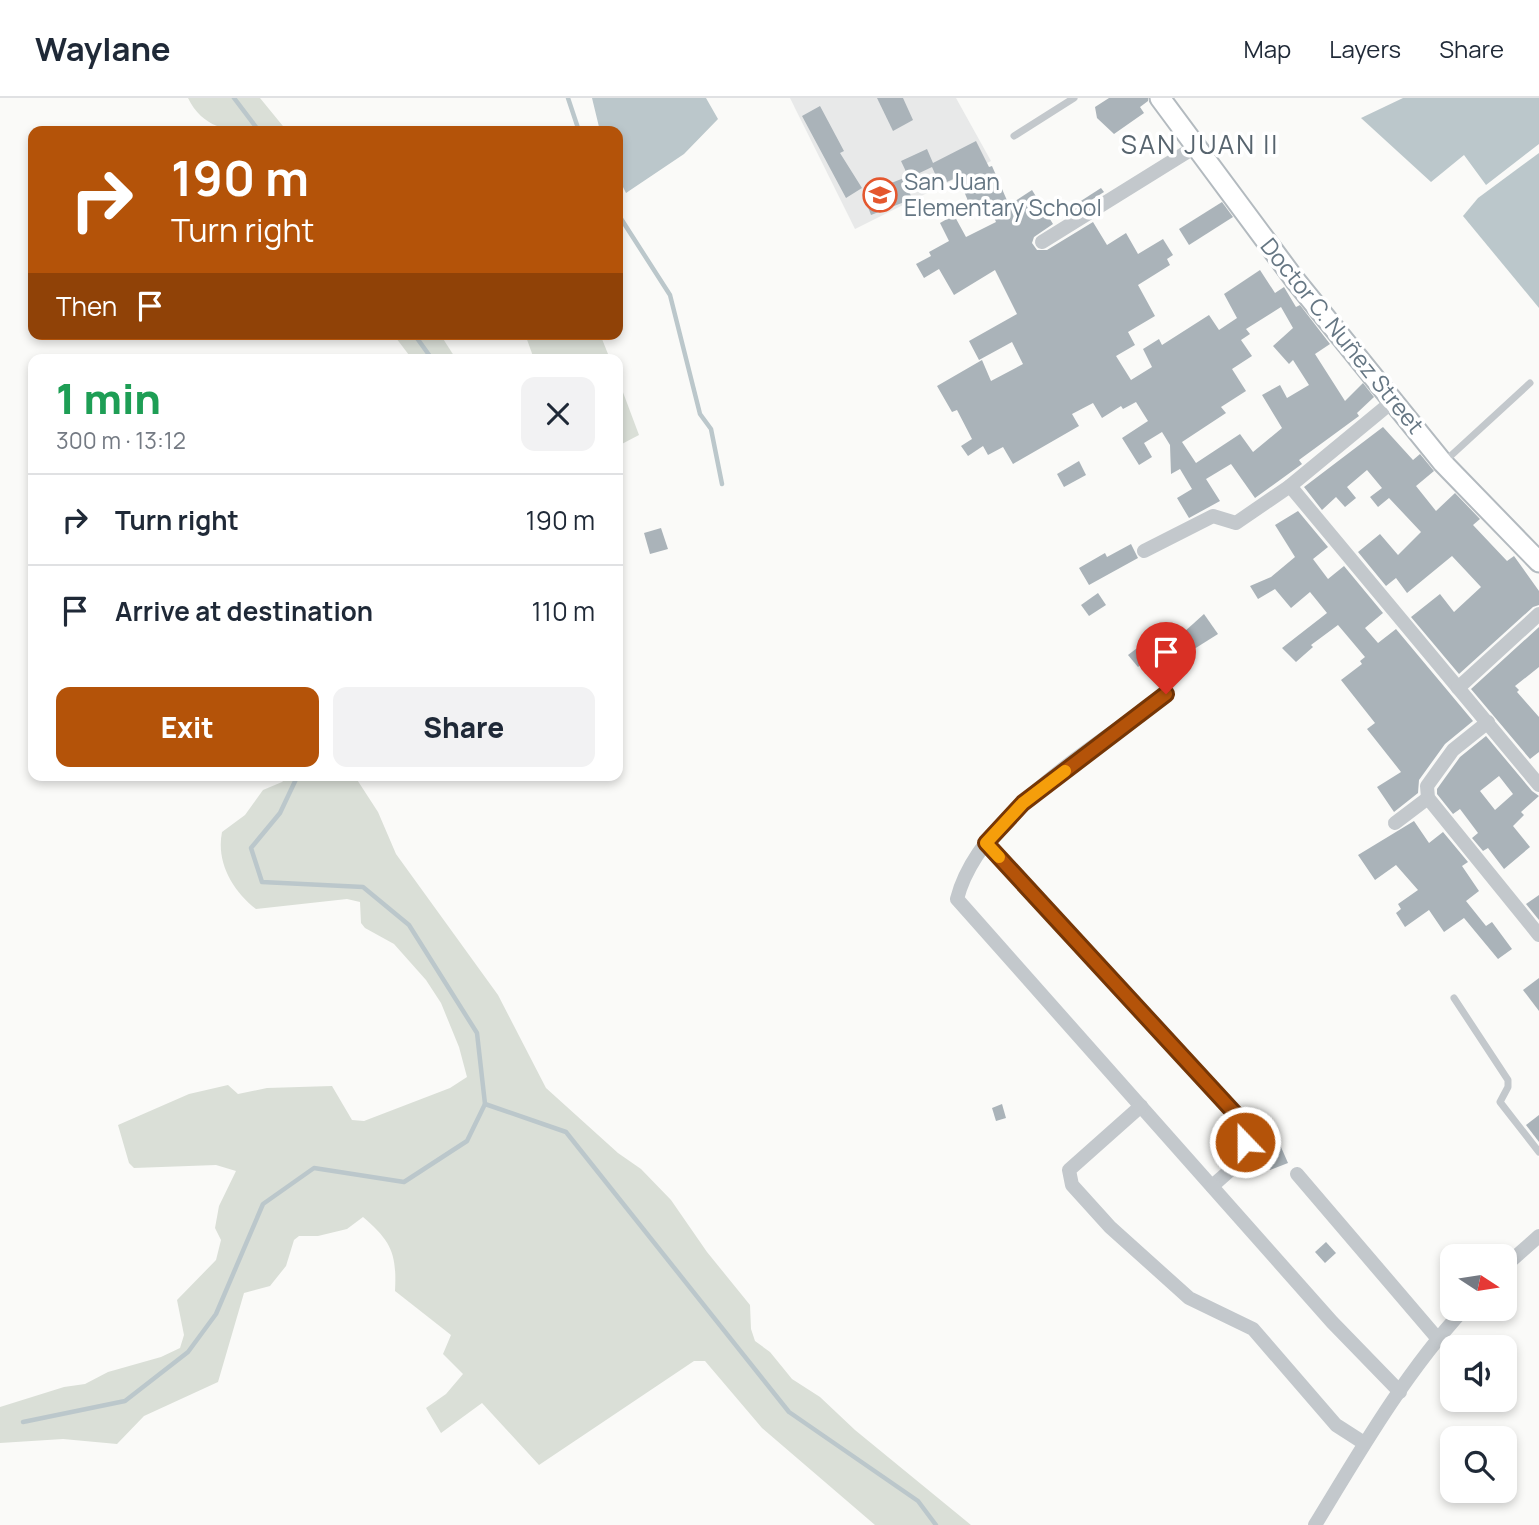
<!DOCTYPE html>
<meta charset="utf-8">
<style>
body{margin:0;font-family:Manrope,sans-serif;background:#f2f2f3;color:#1f2937;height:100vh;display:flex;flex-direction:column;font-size:26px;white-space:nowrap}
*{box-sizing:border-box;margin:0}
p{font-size:23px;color:#747a83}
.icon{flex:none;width:38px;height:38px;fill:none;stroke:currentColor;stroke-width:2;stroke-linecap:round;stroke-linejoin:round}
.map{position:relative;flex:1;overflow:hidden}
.details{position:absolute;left:28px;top:256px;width:595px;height:427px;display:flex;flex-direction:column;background:#fff;border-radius:14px;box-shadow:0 4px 10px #0003}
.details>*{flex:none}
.guide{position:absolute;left:28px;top:28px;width:595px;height:214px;border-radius:14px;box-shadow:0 4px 10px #0003;background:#b45309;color:#fff;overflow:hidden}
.needle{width:46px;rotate:102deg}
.fabs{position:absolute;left:1440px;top:1146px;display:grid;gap:14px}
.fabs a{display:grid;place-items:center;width:77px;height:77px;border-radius:14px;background:#fff;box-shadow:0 4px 10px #0003;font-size:35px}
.pin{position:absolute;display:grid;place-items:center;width:60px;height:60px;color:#fff;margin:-72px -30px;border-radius:50% 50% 50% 0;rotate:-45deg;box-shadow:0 0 7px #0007}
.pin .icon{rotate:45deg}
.me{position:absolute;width:77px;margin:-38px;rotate:338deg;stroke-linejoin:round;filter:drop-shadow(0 0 5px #0008)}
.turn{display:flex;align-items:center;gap:24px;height:147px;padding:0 28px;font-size:32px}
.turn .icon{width:91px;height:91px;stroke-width:2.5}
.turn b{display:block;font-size:49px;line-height:60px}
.then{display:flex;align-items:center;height:66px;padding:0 28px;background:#0003;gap:14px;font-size:26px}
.round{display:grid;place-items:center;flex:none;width:74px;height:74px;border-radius:14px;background:#f2f2f3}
.overview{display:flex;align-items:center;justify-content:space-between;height:119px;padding:0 28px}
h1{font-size:42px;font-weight:800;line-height:52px;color:#1e9e55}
.cta{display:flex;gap:14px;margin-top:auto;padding:14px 28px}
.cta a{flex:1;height:80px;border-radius:14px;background:#b45309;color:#fff;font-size:28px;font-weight:800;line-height:80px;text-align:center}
.cta a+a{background:#f2f2f3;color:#1f2937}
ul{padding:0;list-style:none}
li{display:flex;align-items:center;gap:21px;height:91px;padding:0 28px;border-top:2px solid #e0e1e3}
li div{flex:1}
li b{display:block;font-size:26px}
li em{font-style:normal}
header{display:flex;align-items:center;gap:42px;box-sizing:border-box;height:98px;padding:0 35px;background:#fff;border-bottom:2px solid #e0e1e3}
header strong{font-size:33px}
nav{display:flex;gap:38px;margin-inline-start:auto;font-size:24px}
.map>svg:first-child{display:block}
.built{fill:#e8e9e9}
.green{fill:#dadfd7}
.water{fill:#bbc7cb}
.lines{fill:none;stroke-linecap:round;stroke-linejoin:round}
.stream{stroke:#bbc7cb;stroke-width:4.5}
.building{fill:#aab3b9;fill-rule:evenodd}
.secondary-casing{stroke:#b3babf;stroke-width:23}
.service{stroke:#c3c8cc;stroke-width:7}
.minor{stroke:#c3c8cc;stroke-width:14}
.secondary{stroke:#fff;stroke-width:19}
.route-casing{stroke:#753606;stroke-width:18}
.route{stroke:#b45309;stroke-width:12}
.slow{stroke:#f59e0b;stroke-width:12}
.labels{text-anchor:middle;stroke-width:7;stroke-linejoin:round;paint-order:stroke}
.poi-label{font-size:23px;fill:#657683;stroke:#fff;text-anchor:start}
.street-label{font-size:23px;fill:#657683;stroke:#fff}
.quarter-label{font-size:26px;letter-spacing:2px;fill:#57646e;stroke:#fff}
</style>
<header>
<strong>Waylane</strong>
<nav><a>Map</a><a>Layers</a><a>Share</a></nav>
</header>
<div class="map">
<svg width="1539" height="1427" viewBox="0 0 1539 1427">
<rect width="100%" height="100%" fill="#fafaf8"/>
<path class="built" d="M790,0h166l35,63 -136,68z"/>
<g class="green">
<path d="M188,0h72l27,33c-38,0 -79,8 -99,-33z"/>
<path d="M393,236h47l16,25h-44z"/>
<path d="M525,236h75l10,25h-76z"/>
<path d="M618,281l21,56 -21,11z"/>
<path d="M289,677h65l24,37 18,42 102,141 48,93 72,65 23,16 30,31 36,52 43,53 1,24 4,12 15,11 22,27 28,18 35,33 116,95h-96l-113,-97 -57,-67h-11l-155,104 -57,-62 -41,30 -15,-25 20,-14 17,-20 -20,-20 8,-19 -56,-44c2,-38 -4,-50 -32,-74l-16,12 -29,7h-19l-5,4 -8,26 -16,20 -26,7 -26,89 -74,34 -27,28 -54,-5 -63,4v-36l64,-20 21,-3 23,-12 53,-15 19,-9 4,-13 -7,-35 39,-40 5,-20 -6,-12 4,-22 17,-35 -20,-6 -82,3 -5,-5 -11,-38 71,-31 39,-9 10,9 29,-6 65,-2 20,34 12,1 86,-33 17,-11 -8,-30 -18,-44 -15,-23 -32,-36 -29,-16 -4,-5 -1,-21 -13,-3 -91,10c-24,-19 -40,-47 -34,-77l23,-17 18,-25 19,-8z"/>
</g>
<g class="water">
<path d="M592,0h114l12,21 -34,35 -58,39 -8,-16v-46h-18z"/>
<path d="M1403,0h136v46l-53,41 -22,-30 -33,27 -70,-64z"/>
<path d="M1539,55v155l-76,-92 15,-18z"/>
</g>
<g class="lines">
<g class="stream">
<path d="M234,0l25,33"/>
<path d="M568,0l11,33"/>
<path d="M618,116l52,81 30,119 11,15 11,55"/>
<path d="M414,236l18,25"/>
<path d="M485,1006l81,28 223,280 129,89 18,24"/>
<path d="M23,1324l102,-21 63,-49 28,-38 47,-110 51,-36 90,14 63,-41 18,-37 -8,-71 -68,-108 -46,-38 -101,-5 -11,-34 29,-35 18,-38"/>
</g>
</g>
<g class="building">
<path d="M877,0h26l10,22 -20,11z"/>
<path d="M1109,0h39v3l-8,6 4,6 -30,21 -17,-16 -2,-11z"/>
<path d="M820,8l24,45 -4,2 22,35 -16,10 -44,-82z"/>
<path d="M976,43l13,26 3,-1 17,39 23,-15 21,34 -19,13 -2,6 5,7h10l46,-28 14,23 19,-12 12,21 25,-15 10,16 -6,4 3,6 -32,20 17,31 -27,16 7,13 -19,11 15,24 21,-13 -9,-18 16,-10 3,6 47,-30 10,15 18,-12 -13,-24 36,-24 15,23 9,-6 12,20 4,-2 30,39 -15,10 30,47 18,-18 11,14 -17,16 2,3 -60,44 3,4 -47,34 -24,-34 -25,15 14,22 -31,17 -12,-20 15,-9 -12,-20 -9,5 -1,-29 -8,-13 -18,11 8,14 -13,8 -17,-27 26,-17 -12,-19 -13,7 -2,-3 -19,12 -9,-15 -21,11 7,12 -66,38 -10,-17 -15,8 -5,-9 -15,10 -7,-10 11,-7 -15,-29 -5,2 -15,-26 45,-26 9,21 32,-17 -11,-22 -33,18 -10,-19 48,-27 -22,-44 -41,25 -15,-26 -15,9 -8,-14 15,-8 -2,-4 20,-11 -9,-18 14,-8 12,22 30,-15 -9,-21 -16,7 -13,-31 -18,8 -8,-18 -23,11 -8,-17 26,-12 6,14zM1281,209l12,21 -20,18 16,18 4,-4 16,25 -22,13 -7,-13 -18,10 20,33 -29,24 -13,-18 -44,29 -14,-21 44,-29 -5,-6 25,-16 -14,-22 20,-13 -11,-16 9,-6 -4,-5z"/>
<path d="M904,80l8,21 -41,16 -8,-21z"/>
<path d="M1101,90l3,4 -32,20 -2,-4z"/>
<path d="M1222,104l11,15 -44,28 -10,-16z"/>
<path d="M1383,329l30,33 7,-6 14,17 -18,15 20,25 19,-18 25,26 -7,6 34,36 7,-5 25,35v14l-6,2 -74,67 -48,-57 29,-23 14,18 27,-25 -29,-31 -45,37 -11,-15 -10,8 -28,-34 22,-18 18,21 23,-23 -32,-34 -11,9 -8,-10 12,-9 -15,-18 -20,17 9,11 -11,9 -9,-10 -14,13 -18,-23z"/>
<path d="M1079,363l7,14 -22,12 -7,-13z"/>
<path d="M1298,413l30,36 -15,12 15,20 16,-13 39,47 -18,15 13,15 18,-14 77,92 -28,23 -26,36 -1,13 -24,19 -17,-25 24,-15 -34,-43 8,-6 -34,-43 21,-16 -2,-3 5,-4 -27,-32 -27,20 2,2 -17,15 -14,-14 45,-35 -17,-21 -19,16 -16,-19 -17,10 -8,-13 21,-9 24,-20 -20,-32z"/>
<path d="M661,430l7,21 -18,5 -6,-21z"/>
<path d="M1131,446l7,14 -49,27 -10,-17 26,-15 2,4z"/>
<path d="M1098,495l8,12 -17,11 -8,-11z"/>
<path d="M1204,516l14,20 -35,22 -10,-14z"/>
<path d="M1539,529v40l-24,19 4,4 -2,2 22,25v35l-9,7 -59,-70z"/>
<path d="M1145,544l10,12 -17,13 -10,-12z"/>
<path d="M1486,638l46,55 7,5 -18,16 3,3 -11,11 17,21 -26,22 -16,-21 -5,3 -11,-13 6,-5 -18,-24 -7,5 -16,-20v-5l23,-32zM1499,678l14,18 -18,16 -15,-19z"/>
<path d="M1414,723l15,22 14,-11 25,30 -6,4 17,25 -13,10 20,25 6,-4 20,27 -14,10 -34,-41 -20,14 -15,-22 -24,17 -9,-14 5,-4 -3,-5 20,-14 -22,-25 -21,15 -17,-25z"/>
<path d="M1539,797v25l-13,-16z"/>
<path d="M1539,880v33l-16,-21z"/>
<path d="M1002,1006l4,14 -10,3 -4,-13z"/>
<path d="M1539,1017v27l-13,-17z"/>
<path d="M1277,1040l11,25 -18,7 -10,-24z"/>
<path d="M1326,1144l10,11 -11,10 -10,-11z"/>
</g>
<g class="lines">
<defs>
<path id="secondary" d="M1160,0l135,182 148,183 96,99"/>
</defs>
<use href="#secondary" class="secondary-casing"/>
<g class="service">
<path d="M1014,38l60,-38"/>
<path d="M1444,364l86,-79"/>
<path d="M1454,900l54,82v7l-8,15 39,50"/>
</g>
<g class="minor">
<path d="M1042,144l153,-95"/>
<path d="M1290,388l249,299"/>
<path d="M1144,453l69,-35 23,7 54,-37 103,-85"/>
<path d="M1458,590l81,-74"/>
<path d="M1166,596c-67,50 -188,121 -209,205l375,423 68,70"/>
<path d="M1488,624l-35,28 -26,36 1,12 111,137"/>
<path d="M1395,725l33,-25"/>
<path d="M986,745l255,277c7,38 -2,43 -29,66"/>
<path d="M1141,1008l-72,64 3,15 38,42 79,71 64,31 83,96 28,18"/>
<path d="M1297,1076l141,165"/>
<path d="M1505,1168l34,-30"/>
<path d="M1315,1427c45,-74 90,-152 149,-216"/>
</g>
<use href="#secondary" class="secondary"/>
</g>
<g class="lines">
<defs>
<path id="route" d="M1166,596l-143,109 -37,40 255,277 4,22"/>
</defs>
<use href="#route" class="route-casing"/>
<use href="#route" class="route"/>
<path class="slow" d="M999,759l-13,-14 37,-40 42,-32"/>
</g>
<defs>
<symbol id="school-ring" viewBox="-11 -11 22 22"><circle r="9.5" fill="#fff" stroke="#e4572e" stroke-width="1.5"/><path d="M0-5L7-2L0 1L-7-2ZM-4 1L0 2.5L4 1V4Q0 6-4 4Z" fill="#e4572e"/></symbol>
</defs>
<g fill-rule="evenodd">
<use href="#school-ring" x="861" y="78" width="38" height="38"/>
</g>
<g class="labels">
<g class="poi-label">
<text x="904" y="92">San Juan<tspan x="904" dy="26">Elementary School</tspan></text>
</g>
<g class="street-label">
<text transform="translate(1342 238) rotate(51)" y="8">Doctor C. Nuñez Street</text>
</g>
<g class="quarter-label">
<text x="1200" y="56">SAN JUAN II</text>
</g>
</g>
</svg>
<div class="fabs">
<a><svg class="needle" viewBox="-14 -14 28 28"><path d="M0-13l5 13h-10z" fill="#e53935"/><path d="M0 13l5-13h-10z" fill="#747a83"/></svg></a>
<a><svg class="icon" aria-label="sound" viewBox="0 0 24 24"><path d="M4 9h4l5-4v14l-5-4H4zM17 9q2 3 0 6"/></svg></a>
<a><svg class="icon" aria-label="search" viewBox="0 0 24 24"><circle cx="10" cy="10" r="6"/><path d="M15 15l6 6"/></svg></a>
</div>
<div class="pin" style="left:1166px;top:596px;background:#d93025"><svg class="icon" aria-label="arrive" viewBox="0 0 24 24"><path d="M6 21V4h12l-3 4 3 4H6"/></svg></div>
<svg class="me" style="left:1245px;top:1044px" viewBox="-20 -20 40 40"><circle r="17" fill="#b45309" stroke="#fff" stroke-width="3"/><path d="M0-11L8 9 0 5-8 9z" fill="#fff"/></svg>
<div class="guide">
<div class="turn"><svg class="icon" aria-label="right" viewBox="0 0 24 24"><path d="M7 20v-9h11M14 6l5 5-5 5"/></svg><div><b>190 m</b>Turn right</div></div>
<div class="then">Then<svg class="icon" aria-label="arrive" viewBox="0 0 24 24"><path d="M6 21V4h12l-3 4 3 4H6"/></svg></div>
</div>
<section class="details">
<div class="overview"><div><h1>1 min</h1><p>300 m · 13:12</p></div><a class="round"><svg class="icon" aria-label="close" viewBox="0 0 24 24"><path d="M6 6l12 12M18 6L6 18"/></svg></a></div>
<ul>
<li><svg class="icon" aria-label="right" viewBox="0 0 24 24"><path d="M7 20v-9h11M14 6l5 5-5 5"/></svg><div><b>Turn right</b></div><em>190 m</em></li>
<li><svg class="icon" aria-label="arrive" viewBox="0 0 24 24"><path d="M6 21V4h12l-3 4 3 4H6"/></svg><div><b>Arrive at destination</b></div><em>110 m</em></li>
</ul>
<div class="cta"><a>Exit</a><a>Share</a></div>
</section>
</div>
